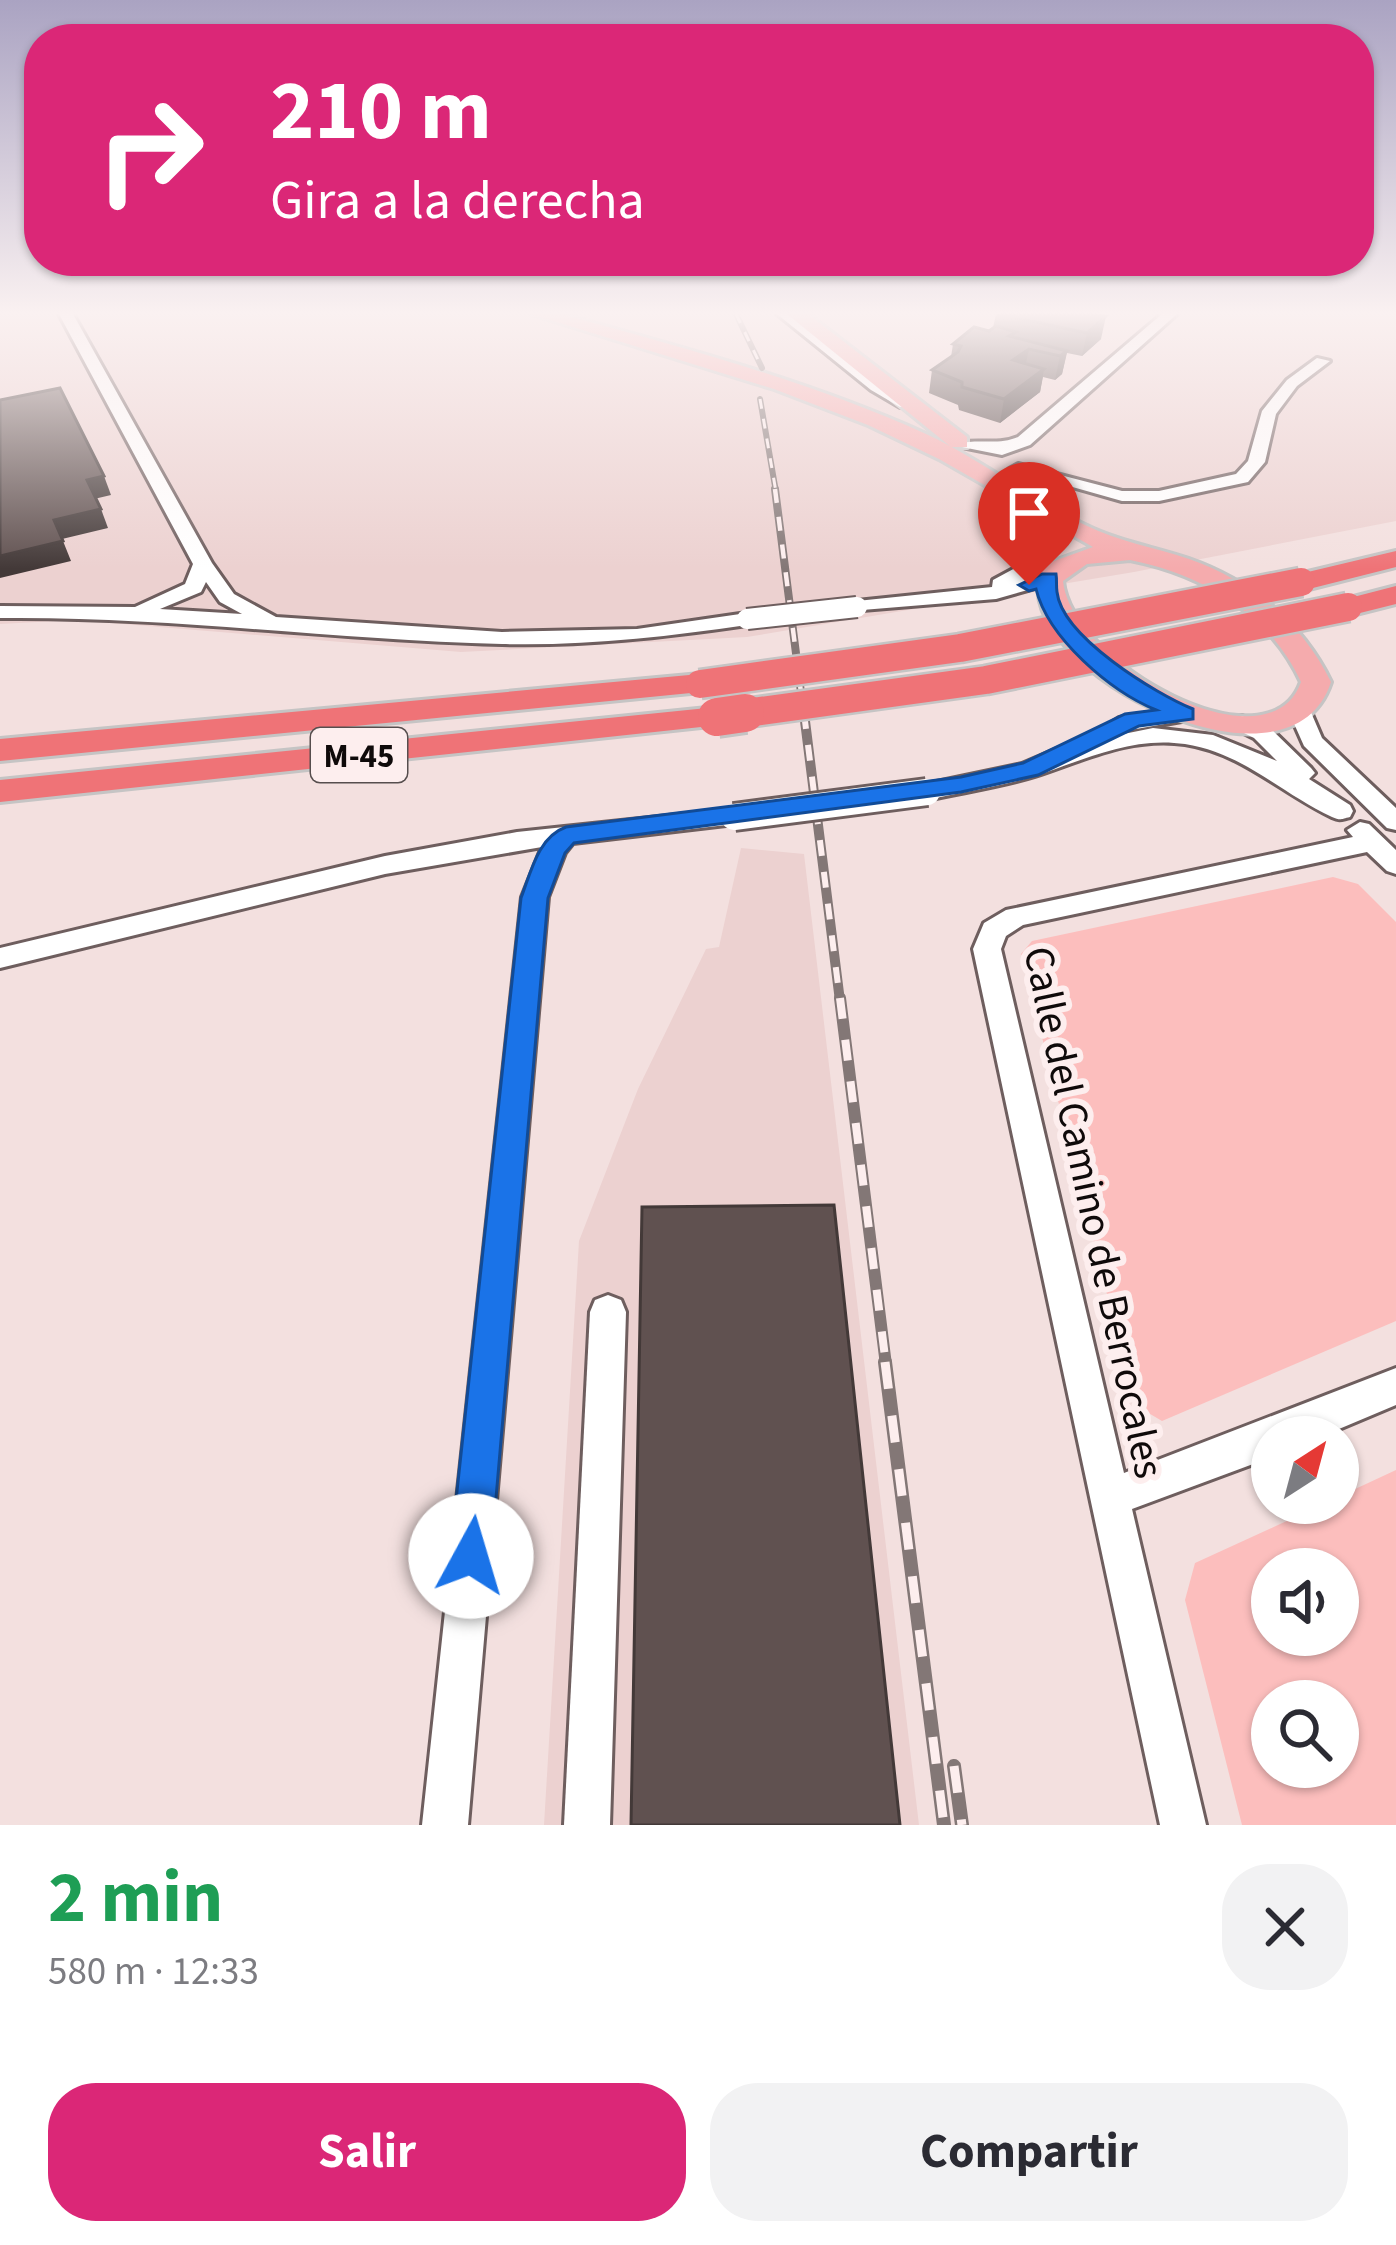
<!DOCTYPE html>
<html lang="es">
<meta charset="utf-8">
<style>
body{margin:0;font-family:"Source Sans 3",sans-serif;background:#f2f2f3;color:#2b2b33;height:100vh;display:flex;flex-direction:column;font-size:45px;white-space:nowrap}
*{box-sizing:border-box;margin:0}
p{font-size:39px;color:#7c7c81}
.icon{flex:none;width:66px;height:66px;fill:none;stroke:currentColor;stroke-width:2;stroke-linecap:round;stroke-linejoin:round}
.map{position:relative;height:1825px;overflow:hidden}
.panel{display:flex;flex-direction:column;background:#fff;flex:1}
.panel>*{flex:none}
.banner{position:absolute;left:24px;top:24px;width:1350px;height:252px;border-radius:48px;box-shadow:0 3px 9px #0004;background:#db2777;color:#fff;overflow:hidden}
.needle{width:78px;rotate:36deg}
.tools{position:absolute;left:1251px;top:1416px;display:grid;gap:24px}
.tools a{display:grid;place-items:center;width:108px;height:108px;border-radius:50%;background:#fff;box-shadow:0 3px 9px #0004;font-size:60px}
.pin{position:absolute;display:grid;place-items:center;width:102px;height:102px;color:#fff;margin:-123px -51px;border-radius:50% 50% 50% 0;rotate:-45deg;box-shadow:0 0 12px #0007}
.pin .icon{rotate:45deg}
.me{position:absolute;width:132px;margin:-66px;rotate:6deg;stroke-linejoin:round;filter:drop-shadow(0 0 9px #0008)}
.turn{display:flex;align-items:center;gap:42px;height:252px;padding:0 48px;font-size:54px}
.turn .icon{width:156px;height:156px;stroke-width:2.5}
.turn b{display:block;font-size:84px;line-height:102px}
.round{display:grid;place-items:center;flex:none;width:126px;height:126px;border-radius:48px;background:#f2f2f3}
.headline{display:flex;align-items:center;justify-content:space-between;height:204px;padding:0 48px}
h1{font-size:72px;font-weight:700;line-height:90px;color:#1e9e55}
.button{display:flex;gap:24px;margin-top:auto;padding:24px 48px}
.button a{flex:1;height:138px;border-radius:48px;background:#db2777;color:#fff;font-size:48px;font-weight:700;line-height:138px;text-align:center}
.button a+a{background:#f2f2f3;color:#2b2b33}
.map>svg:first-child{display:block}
.built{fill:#ecd1d0}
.green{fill:#fcbebd;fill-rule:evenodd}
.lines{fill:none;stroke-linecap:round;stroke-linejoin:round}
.minor-casing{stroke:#6e5e5e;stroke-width:6}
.major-casing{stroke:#c5c4c4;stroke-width:6}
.highway-casing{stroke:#c5c4c4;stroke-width:6}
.minor{fill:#fff;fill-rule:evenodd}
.major{fill:#f5abad;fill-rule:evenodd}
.highway{fill:#ef7377;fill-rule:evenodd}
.rail-far4-casing{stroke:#837776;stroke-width:6}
.rail-far3-casing{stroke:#837776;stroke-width:8}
.rail-far2-casing{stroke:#837776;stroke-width:10}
.rail-far1-casing{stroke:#837776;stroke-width:12}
.rail-casing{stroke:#837776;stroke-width:14}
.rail-far4{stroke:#fdeeee;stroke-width:3;stroke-dasharray:10;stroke-linecap:butt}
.rail-far3{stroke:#fdeeee;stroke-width:4.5;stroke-dasharray:14;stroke-linecap:butt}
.rail-far2{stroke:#fdeeee;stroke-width:6;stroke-dasharray:16;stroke-linecap:butt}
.rail-far1{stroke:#fdeeee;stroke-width:8;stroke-dasharray:21;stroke-linecap:butt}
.rail{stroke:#fdeeee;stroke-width:9;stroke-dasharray:27;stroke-linecap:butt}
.minor-bridge-far1-casing{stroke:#6e5e5e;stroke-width:24;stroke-linecap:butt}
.minor-bridge-casing{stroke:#6e5e5e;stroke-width:32;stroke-linecap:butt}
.highway-bridge-far1-casing{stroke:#c5c4c4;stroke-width:33;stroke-linecap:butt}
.highway-bridge-casing{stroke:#c5c4c4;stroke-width:44;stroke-linecap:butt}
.minor-bridge-far1{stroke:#fff;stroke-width:20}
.minor-bridge{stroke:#fff;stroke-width:26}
.highway-bridge-far1{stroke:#ef7377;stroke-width:28}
.highway-bridge{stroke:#ef7377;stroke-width:38}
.wall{fill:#534645}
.shaded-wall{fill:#433938}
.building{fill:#605150;stroke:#433938;stroke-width:3}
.route{fill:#1a73e8;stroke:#114b97;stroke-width:3}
.labels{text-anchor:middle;stroke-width:12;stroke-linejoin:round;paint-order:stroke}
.shield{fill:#fdeeee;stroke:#564e4e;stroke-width:3}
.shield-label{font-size:33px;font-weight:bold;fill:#0f0a0a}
.near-street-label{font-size:42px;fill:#0f0a0a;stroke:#fdeeee}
</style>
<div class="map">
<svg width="1396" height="1825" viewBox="0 0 1396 1825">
<rect width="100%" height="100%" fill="#f3e0df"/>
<g class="built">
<path d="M0,314h1396v207l-262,51 -387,65 -286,15 -386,-32 -75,4z"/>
<path d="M741,848l63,6 115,971h-375l35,-584 59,-152 68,-140 13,-2z"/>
</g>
<g class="green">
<path d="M1333,877l25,7 38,38v399l-234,100 -27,-16 -114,-451 11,-13z"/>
<path d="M1396,1470v355h-154l-57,-225 10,-37 131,-60h12v-6zM1272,1569h66v66h-66zM1272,1701h66v66h-66z"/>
</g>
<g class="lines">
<defs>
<g id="minor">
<path d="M59,314h14l139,249 22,31 42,23 226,15 135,-3 110,-16 10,6 -10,6c-82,12 -163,21 -245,19 -168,-4 -334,-28 -502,-26v-12l135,1 50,-23 8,-20zM206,582l14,20 22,12 -82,-5 41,-17z"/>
<path d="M777,314h16l121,90 -14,3 -29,-17z"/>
<path d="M1162,314h15l-147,131 -28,10 -45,-9c14,-10 38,1 61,-9z"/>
<path d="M1317,358l13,3 -33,25 -21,28 -11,48 -17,20 -89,19h-37l-113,-32 9,-5 104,27h37l77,-17 12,-13 14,-50 25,-31z"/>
<path d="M1002,496l34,30 10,24 -12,24 -8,4 30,-4v8l-60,17 -146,12 -3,-4 10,-6 135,-14 1,-7 26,-14 7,-16 -6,-18 -27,-31z"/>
<path d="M1299,703l11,7 12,28 74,70v22l-9,-2 -83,-82 -16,-36z"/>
<path d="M1185,707l11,7 -3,5 -74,13 -11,-7 11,-7z"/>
<path d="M1242,716l28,12 41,40 4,5 -6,6 41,26 3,6 -3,6c-9,2 -9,4 -18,0 -51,-24 -89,-64 -147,-73 -54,-8 -101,16 -150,32 -35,11 -73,16 -108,24l-12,-8 12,-8 95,-20 63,-27 9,3 59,-12 60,7 64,26 -23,-23 -20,-10v-10z"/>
<path d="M734,809l12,8 -3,6 -170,20 -8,10 -17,44 -80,928h-46l100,-928 20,-50 -157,27 -385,94v-20l385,-92 132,-24z"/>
<path d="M1360,822l9,2 27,26v24l-9,-3 -20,-19 -344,73 -17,11 -5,13 123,524 272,-105v37l-76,32h-48v20l-140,52 74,316h-46l-187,-876 11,-26 22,-13 347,-73 -6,-7z"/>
<path d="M608,1295l13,5 5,12 -16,513h-46l26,-513 5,-12z"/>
</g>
<g id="major">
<path d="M531,314h30c123,34 248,67 365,120 56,26 104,65 159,91 34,17 69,22 104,34 63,22 113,64 142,123 -44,135 -343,-28 -285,-118l47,-17 -154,-88 -71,-34 -94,-36zM1130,560c72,14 140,54 171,122 -32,91 -230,-19 -238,-101l24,-17z"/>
<path d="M787,314h21l159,123v10h-16z"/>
</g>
<g id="highway">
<path d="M1396,551v16l-95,24 -14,-9 4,-6z"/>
<path d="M1396,586v18l-48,12 -15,-9 5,-6z"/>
<path d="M700,674l16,10 -5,7 -711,70v-22z"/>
<path d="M717,707l16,10 -4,7 -729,78v-22z"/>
</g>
</defs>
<use href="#minor" class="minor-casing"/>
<use href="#major" class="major-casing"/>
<use href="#highway" class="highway-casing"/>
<use href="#minor" class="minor"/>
<use href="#major" class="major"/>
<use href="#highway" class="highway"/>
<defs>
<g id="rail-far4">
<path d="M736,314l26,54"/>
<path d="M760,399l16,93"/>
</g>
<path id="rail-far3" d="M775,489l29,227"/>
<path id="rail-far2" d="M804,713l36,288"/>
<path id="rail-far1" d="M840,998l46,367"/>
<g id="rail">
<path d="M885,1362l59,463"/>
<path d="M954,1766l8,59"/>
</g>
</defs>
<use href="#rail-far4" class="rail-far4-casing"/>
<use href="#rail-far3" class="rail-far3-casing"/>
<use href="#rail-far2" class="rail-far2-casing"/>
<use href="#rail-far1" class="rail-far1-casing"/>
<use href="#rail" class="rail-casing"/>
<use href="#rail-far4" class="rail-far4"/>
<use href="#rail-far3" class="rail-far3"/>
<use href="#rail-far2" class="rail-far2"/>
<use href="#rail-far1" class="rail-far1"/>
<use href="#rail" class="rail"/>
<defs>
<path id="minor-bridge-far1" d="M747,619l110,-12"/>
<path id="minor-bridge" d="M734,817l193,-25"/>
<g id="highway-bridge-far1">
<path d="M700,684l260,-36 341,-66"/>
<path d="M724,716l262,-36 362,-73"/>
</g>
<path id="highway-bridge" d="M717,717l28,-4"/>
</defs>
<use href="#minor-bridge-far1" class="minor-bridge-far1-casing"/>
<use href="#minor-bridge" class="minor-bridge-casing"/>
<use href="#highway-bridge-far1" class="highway-bridge-far1-casing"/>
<use href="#highway-bridge" class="highway-bridge-casing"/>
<use href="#minor-bridge-far1" class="minor-bridge-far1"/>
<use href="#minor-bridge" class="minor-bridge"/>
<use href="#highway-bridge-far1" class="highway-bridge-far1"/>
<use href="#highway-bridge" class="highway-bridge"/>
</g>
<path class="wall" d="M996,314h98l7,25 -19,17 -15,-3 -5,21 -7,6 -12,-3 -3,15 -40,31 -41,-13 -1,-5 -29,-12 3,-23 19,-13 2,-13 40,-16z"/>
<g class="shaded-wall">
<path d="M1106,316l-5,23 -19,17 5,-23z"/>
<path d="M1029,349l-5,23 -11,-12z"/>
<path d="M1067,351l-5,23 -7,6 5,-24z"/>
<path d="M1044,369l-4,23 -40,31 4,-24z"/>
<path d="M104,476l7,19 -17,4 -7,-19z"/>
<path d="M101,509l7,19 -46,11 -8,-19z"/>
<path d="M63,541l8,20 -71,17v-22z"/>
</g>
<g class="building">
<path d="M999,314h95l12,2 -19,17z"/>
<path d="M996,326l20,6 -7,4 58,15 -7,5 -31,-7 -16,11 31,9 -40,30 -42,-12v-5l-30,-12 26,-18 3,-6 -8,-2 21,-17 15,4z"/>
<path d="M60,388l44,88 -17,4 14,29 -47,11 9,21 -63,15v-156z"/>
<path d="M834,1205l66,620h-269l11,-618z"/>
</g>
<linearGradient id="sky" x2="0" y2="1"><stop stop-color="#aaa3c2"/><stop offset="0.55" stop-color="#faf1f1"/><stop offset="1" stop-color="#faf1f1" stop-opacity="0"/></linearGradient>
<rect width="1396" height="569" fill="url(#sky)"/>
<path class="route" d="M1042,574h14c1,6 0,12 1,18 5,45 99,102 136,117v10l-54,7 -101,49 -77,17 -387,51 -9,10 -17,45 -57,658 -6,15 -14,6 -15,-6 -6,-15 71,-658c10,-26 17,-61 45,-71l395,-50 62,-14 102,-49 31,-4c-46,-19 -108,-72 -120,-121l-7,2 -10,-6z"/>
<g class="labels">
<rect class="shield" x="311" y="728" width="96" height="54" rx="9"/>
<g class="shield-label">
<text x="359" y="767">M-45</text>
</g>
<g class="near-street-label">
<text transform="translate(1095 1212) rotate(78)" y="15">Calle del Camino de Berrocales</text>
</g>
</g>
</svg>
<div class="tools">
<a><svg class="needle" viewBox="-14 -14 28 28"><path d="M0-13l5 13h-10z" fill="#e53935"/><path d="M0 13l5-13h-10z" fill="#7c7c81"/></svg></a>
<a><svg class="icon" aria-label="sound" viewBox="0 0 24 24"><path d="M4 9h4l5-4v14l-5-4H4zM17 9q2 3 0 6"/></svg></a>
<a><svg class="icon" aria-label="search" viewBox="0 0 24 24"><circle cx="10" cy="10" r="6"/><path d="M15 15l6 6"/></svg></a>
</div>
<div class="pin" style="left:1029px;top:585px;background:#d93025"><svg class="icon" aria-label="arrive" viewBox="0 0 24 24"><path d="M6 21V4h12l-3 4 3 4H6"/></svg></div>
<svg class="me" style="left:471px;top:1556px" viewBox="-20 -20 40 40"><circle r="19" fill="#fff"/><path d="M0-13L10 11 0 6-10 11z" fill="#1a73e8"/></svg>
<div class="banner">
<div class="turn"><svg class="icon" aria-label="right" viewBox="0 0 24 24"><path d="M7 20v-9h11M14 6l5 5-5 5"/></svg><div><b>210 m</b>Gira a la derecha</div></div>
</div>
</div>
<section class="panel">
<div class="headline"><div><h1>2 min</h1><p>580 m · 12:33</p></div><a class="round"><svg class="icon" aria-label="close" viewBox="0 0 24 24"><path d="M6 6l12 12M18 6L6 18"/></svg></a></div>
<div class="button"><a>Salir</a><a>Compartir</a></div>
</section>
